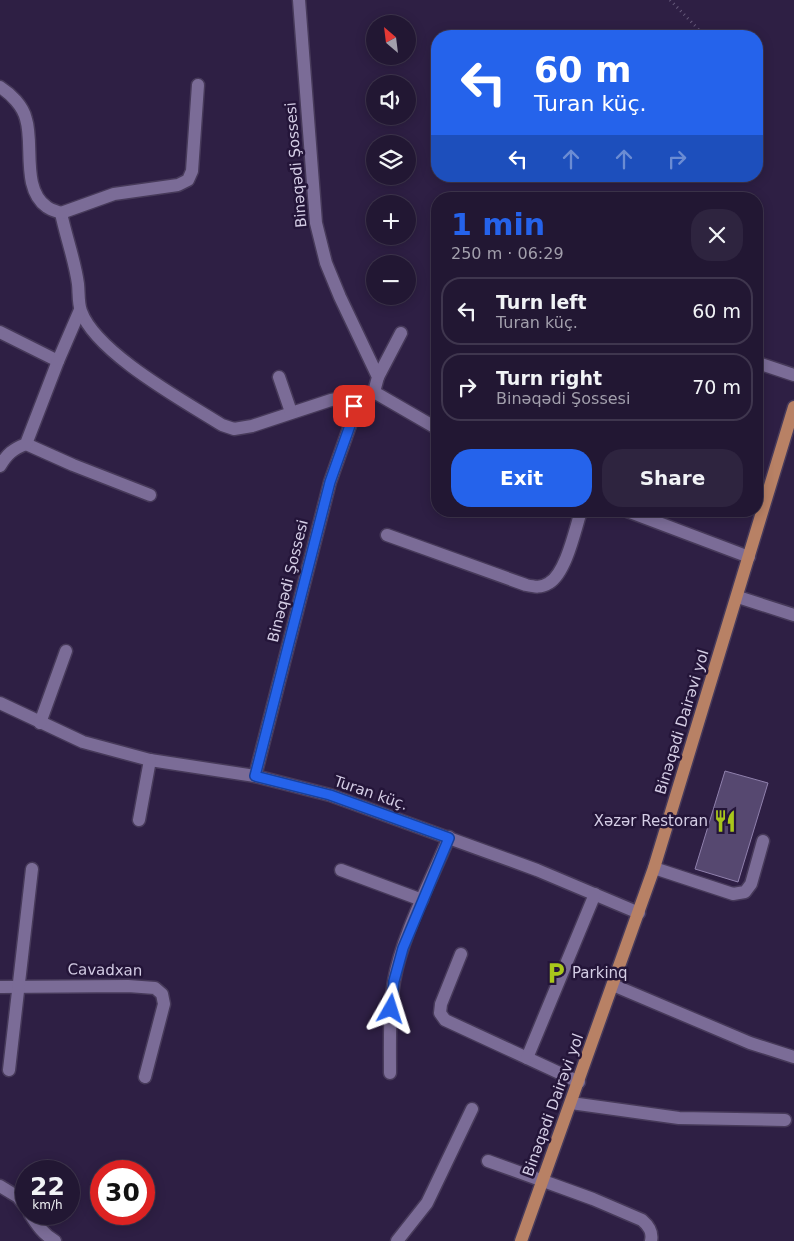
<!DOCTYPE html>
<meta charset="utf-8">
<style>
body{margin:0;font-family:"DejaVu Sans",sans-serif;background:#2e243f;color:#f1f3f6;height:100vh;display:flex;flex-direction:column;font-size:19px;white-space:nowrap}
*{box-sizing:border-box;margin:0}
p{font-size:16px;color:#a29fac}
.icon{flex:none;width:28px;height:28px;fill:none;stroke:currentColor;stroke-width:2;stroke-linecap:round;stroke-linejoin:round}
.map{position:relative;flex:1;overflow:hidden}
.sheet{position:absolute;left:431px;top:192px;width:332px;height:325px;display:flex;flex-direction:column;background:#221733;border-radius:20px;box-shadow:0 2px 12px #0003,0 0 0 1px #3f364e}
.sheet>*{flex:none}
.hud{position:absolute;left:431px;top:30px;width:332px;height:152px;border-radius:20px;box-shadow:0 2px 12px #0003,0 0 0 1px #3f364e;background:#2563eb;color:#fff;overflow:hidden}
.needle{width:32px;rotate:332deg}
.controls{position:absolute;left:366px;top:15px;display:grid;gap:10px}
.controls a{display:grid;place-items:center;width:50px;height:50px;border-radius:50%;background:#221733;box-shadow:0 2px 12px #0003,0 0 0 1px #3f364e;font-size:25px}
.speed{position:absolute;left:15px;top:1160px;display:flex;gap:10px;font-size:25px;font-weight:700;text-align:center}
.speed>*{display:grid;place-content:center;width:65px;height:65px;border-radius:50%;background:#221733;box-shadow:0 2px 12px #0003,0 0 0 1px #3f364e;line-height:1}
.speed small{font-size:12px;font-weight:400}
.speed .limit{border:8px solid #d22;background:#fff;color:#111}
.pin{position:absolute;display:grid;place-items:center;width:42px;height:42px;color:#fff;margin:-21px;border-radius:10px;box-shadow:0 2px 8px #0006}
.me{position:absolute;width:55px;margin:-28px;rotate:6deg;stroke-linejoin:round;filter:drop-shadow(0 0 4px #0008)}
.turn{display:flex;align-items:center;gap:18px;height:105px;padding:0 20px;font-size:22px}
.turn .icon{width:65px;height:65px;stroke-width:2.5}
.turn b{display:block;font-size:35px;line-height:42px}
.lanes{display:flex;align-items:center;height:48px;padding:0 20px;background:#0003;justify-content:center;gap:25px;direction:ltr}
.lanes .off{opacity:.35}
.round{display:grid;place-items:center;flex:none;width:52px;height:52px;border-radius:20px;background:#2e243f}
.overview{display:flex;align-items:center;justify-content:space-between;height:85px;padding:0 20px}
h1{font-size:30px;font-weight:600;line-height:38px;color:#2563eb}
.button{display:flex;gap:10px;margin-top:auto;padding:10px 20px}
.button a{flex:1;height:58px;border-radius:20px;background:#2563eb;color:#fff;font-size:20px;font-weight:600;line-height:58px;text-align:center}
.button a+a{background:#2e243f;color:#f1f3f6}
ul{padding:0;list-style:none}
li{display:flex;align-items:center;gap:15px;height:68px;margin:0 10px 8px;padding:0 10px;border:2px solid #3f364e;border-radius:20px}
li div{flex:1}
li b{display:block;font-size:19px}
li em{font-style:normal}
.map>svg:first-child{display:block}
.building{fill:#564870;stroke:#9081ad}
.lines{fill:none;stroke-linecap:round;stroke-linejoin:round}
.minor-casing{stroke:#473a5a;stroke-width:15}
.major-casing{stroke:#473a5a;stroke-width:15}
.path{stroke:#675b7b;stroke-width:3;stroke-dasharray:1 4;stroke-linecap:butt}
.minor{stroke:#7b6c97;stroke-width:12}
.major{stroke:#b88165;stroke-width:12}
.route-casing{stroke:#184099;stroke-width:12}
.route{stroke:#2563eb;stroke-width:9}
.labels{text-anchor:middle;stroke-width:5;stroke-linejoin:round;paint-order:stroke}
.street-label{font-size:15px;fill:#d4cde5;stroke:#241539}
.poi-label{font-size:15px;fill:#d4cde5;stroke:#241539;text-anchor:end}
</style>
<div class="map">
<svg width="794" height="1241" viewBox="0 0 794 1241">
<rect width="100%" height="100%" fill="#2e1f44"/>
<path class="building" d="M725,771l43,12 -30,99 -43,-13z"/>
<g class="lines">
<defs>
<g id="minor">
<path d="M299,0l17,223 10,40 14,34 38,80 -4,15 64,37"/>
<path d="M0,87c11,7 23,19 26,32 8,25 -5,70 21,88 4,3 9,4 14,6 5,24 14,48 17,71 1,9 0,19 3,27 15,42 103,90 141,114l12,4 18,-3 79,-26 43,-8"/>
<path d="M61,213l53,-19 64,-9 10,-5 4,-9 6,-86"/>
<path d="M0,332l58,29"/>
<path d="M758,363l36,12"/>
<path d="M279,377l12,35"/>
<path d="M378,377l23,-44"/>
<path d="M26,444l47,21 77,30"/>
<path d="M0,466c7,-12 13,-17 26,-22l32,-83 22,-51"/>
<path d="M627,511l122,46"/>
<path d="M387,535l139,50c9,2 15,3 23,-2 17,-10 26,-53 32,-72"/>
<path d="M738,597l56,18"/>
<path d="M0,703l83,39 67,18 105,16 75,19 207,75 102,43"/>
<path d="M40,723l26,-72"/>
<path d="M255,776l75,-294 23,-65 2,-21"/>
<path d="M139,820l11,-60"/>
<path d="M654,868l79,26 12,-2 6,-8 12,-43"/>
<path d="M341,870l81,30"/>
<path d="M461,954l-20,50 -1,9 5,7 134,62"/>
<path d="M613,985l137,58 44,14"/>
<path d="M0,987l128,-1 27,2 7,6 2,10 -19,73"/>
<path d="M527,1058l68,-164"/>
<path d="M9,1070l23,-201"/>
<path d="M390,1073c0,-30 -1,-61 4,-92 8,-46 37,-100 55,-144"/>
<path d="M571,1103l108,15 106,2"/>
<path d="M488,1161l105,38 49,21c7,6 11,12 9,21"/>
<path d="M0,1186l18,11 8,10"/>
<path d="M30,1214c7,11 13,20 25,27"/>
<path d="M397,1241l30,-38 45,-94"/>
</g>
<path id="major" d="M521,1241l133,-373 140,-461"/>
</defs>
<use href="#minor" class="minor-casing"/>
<use href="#major" class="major-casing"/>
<path class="path" d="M670,0l35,36"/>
<use href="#minor" class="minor"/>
<use href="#major" class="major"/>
</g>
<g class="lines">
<defs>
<path id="route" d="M354,406l-1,11 -23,65 -75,294 75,19 119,43 -46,110 -9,33 -3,28"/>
</defs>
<use href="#route" class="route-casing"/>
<use href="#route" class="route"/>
</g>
<defs>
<symbol id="restaurant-bare" viewBox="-9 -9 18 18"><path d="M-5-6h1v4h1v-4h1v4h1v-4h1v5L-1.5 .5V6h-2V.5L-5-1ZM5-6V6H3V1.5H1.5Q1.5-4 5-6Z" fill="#a9c71b" stroke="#241539" stroke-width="2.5" paint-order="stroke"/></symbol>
<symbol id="parking-bare" viewBox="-9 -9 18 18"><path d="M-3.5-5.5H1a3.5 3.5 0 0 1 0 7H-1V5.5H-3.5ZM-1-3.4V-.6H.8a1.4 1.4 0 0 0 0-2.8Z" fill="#a9c71b" stroke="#241539" stroke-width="2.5" paint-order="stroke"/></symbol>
</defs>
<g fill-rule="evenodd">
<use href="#restaurant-bare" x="709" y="805" width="32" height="32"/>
<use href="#parking-bare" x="540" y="957" width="32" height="32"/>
</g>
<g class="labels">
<g class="street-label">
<text transform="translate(296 165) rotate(-95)" y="5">Binəqədi Şossesi</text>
<text transform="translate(288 581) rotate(-76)" y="5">Binəqədi Şossesi</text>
<text transform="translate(682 722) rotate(-73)" y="5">Binəqədi Dairəvi yol</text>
<text transform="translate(371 793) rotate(19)" y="5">Turan küç.</text>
<text transform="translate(105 970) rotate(1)" y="5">Cavadxan</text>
<text transform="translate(553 1105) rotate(-70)" y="5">Binəqədi Dairəvi yol</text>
</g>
<g class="poi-label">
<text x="708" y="826">Xəzər Restoran</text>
<text x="572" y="978" text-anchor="start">Parkinq</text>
</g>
</g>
</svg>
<div class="controls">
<a><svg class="needle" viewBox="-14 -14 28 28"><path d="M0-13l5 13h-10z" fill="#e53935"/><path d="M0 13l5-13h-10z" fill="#a29fac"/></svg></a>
<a><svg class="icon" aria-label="sound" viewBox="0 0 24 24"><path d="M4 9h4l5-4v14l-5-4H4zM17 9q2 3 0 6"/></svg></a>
<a><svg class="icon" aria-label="layers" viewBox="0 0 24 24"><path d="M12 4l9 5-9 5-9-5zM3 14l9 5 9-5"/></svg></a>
<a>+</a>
<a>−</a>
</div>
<div class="speed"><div>22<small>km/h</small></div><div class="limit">30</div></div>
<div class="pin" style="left:354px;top:406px;background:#d93025"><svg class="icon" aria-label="arrive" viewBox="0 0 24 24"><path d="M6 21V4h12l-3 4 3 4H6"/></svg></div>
<svg class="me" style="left:391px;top:1009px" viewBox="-20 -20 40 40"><path d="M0-17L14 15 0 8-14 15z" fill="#2563eb" stroke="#fff" stroke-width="4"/></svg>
<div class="hud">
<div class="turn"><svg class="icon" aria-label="left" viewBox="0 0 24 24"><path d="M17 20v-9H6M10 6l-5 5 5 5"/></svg><div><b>60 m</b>Turan küç.</div></div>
<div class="lanes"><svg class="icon" aria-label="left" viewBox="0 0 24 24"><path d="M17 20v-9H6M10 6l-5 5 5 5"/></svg><svg class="icon off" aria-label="ahead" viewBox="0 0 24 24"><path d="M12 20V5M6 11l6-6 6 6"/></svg><svg class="icon off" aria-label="ahead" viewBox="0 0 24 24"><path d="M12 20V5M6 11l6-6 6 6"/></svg><svg class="icon off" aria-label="right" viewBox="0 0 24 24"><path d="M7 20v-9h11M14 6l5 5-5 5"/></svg></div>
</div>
<section class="sheet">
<div class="overview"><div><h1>1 min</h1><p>250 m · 06:29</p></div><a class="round"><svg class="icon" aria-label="close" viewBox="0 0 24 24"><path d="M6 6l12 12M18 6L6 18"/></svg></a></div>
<ul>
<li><svg class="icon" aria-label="left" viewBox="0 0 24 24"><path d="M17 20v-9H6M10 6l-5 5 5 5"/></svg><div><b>Turn left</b><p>Turan küç.</p></div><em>60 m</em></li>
<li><svg class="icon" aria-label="right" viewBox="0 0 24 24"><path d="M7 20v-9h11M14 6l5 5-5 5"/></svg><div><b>Turn right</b><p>Binəqədi Şossesi</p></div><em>70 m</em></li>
</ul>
<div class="button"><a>Exit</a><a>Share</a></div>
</section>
</div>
